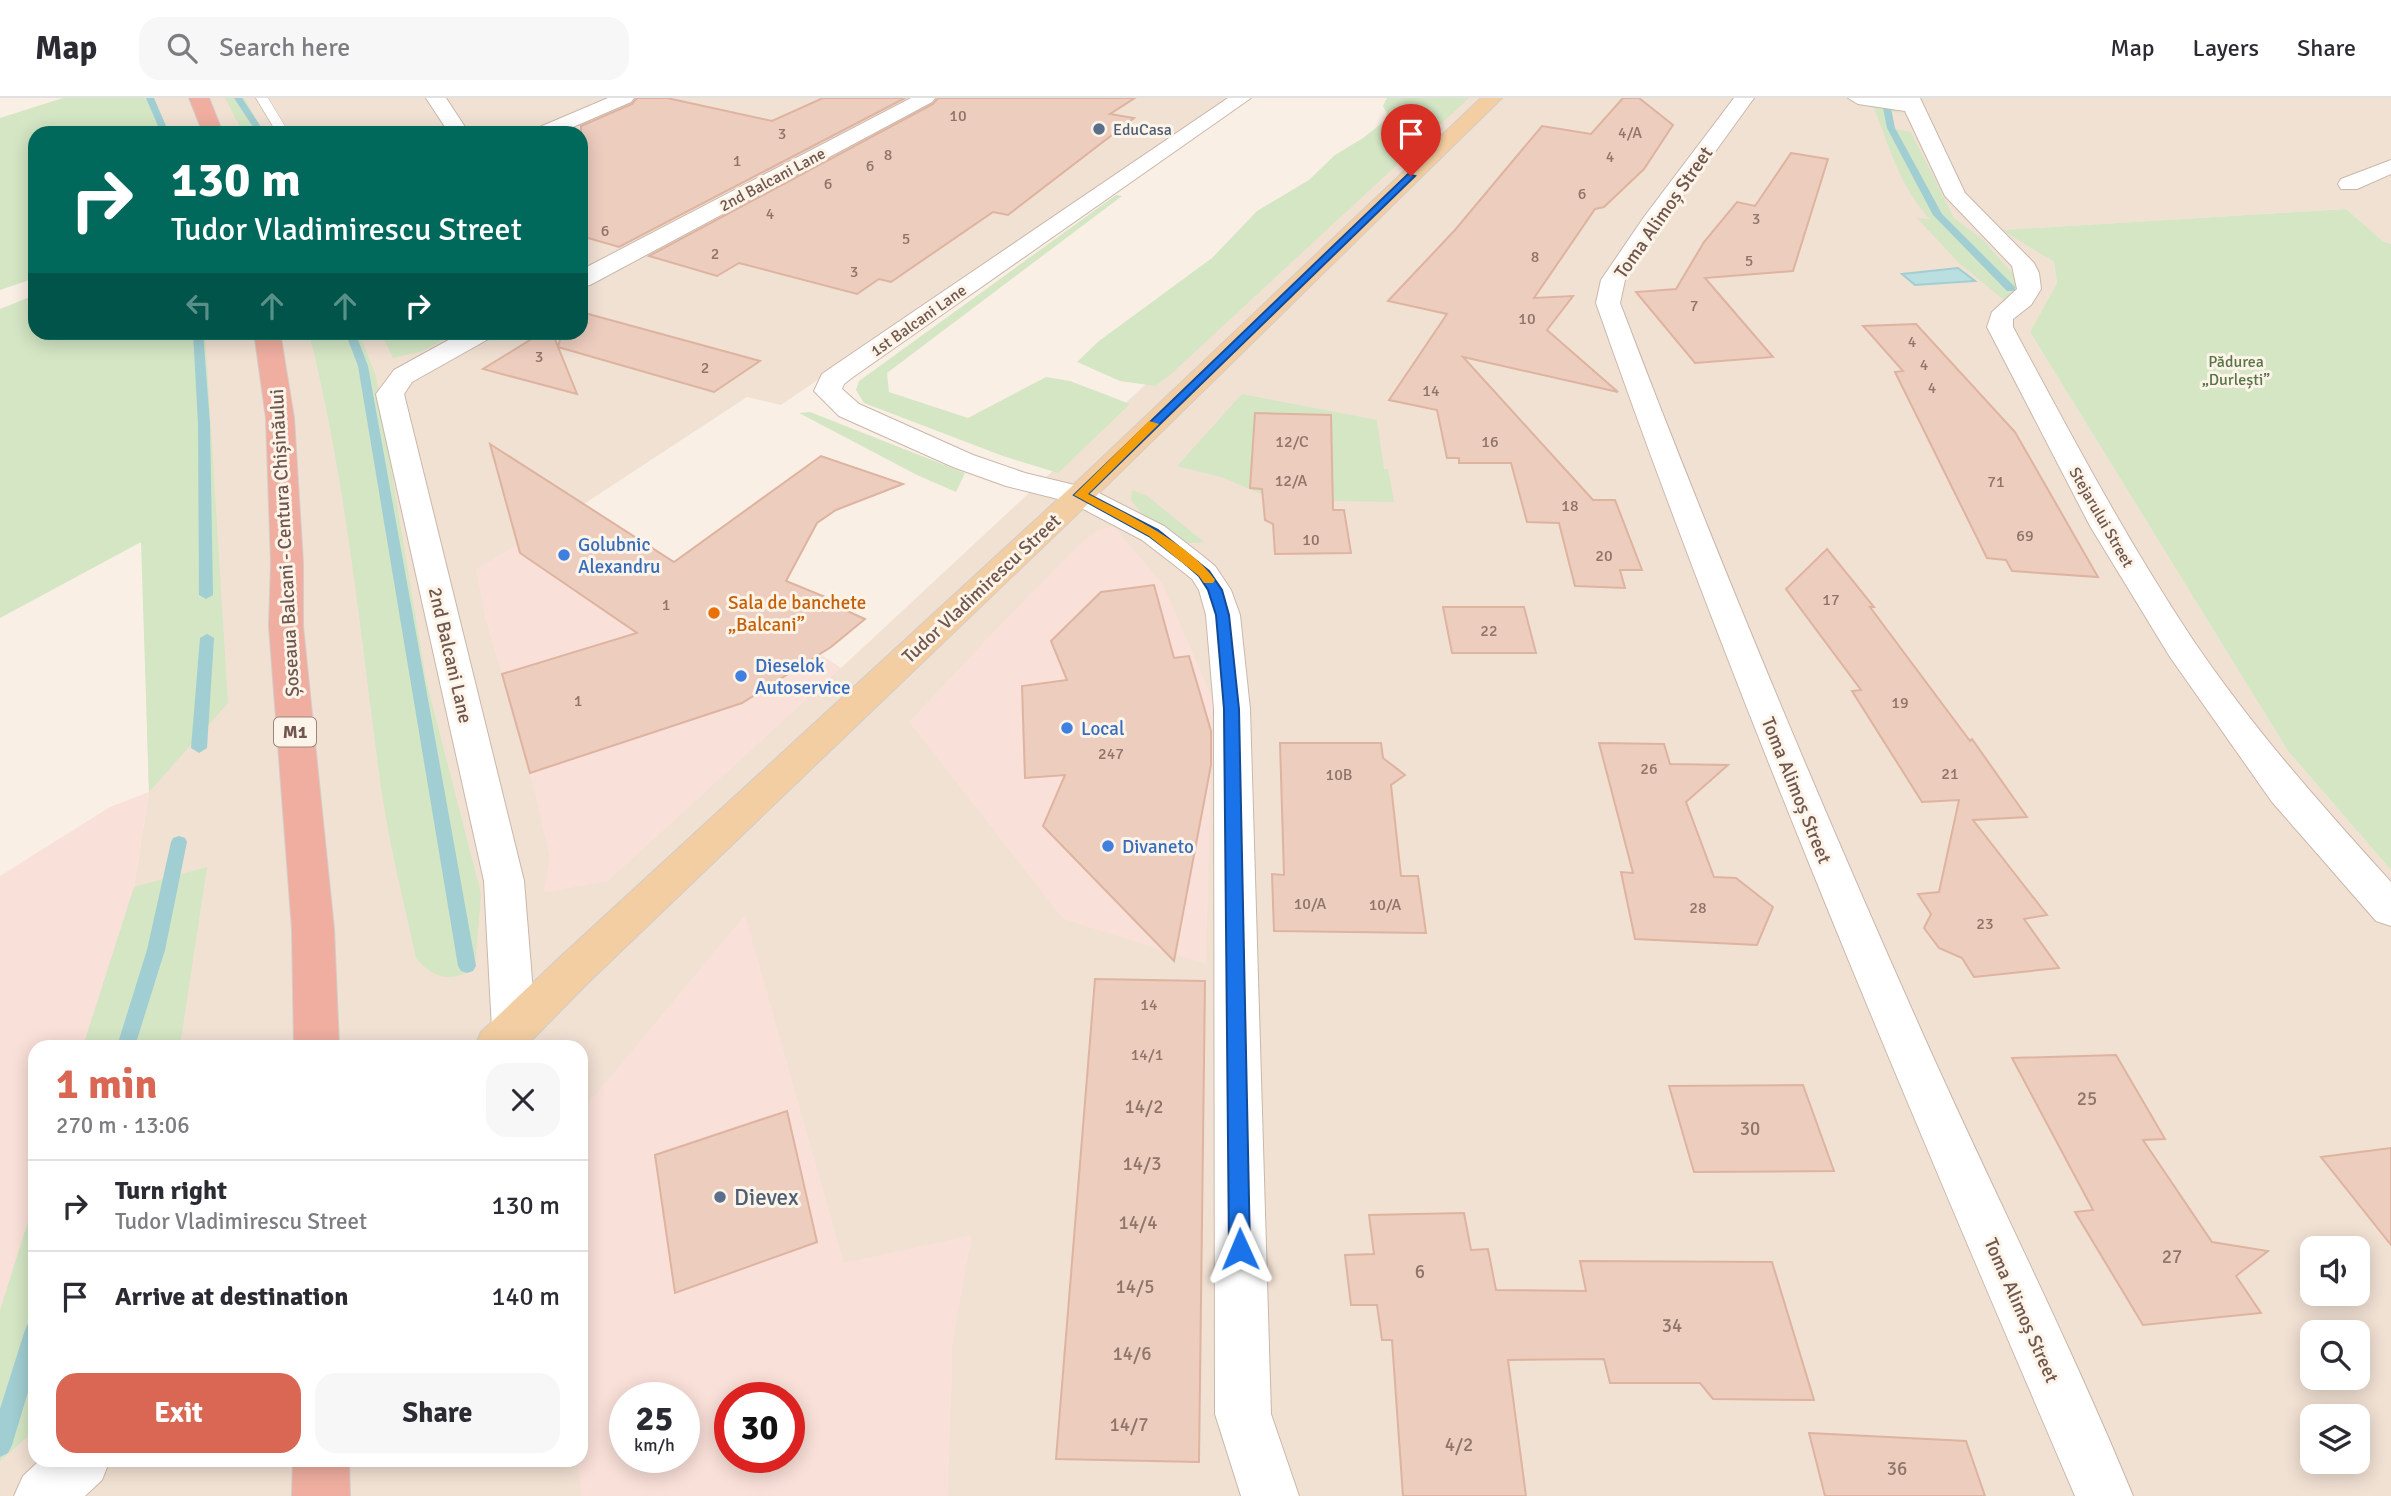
<!DOCTYPE html>
<meta charset="utf-8">
<style>
body{margin:0;font-family:Signika,sans-serif;background:#f7f7f7;color:#2b2b33;height:100vh;display:flex;flex-direction:column;font-size:26px;white-space:nowrap}
*{box-sizing:border-box;margin:0}
p{font-size:23px;color:#7c7c81}
.icon{flex:none;width:38px;height:38px;fill:none;stroke:currentColor;stroke-width:2;stroke-linecap:round;stroke-linejoin:round}
.map{position:relative;flex:1;overflow:hidden}
.panel{position:absolute;left:28px;top:942px;width:560px;height:427px;display:flex;flex-direction:column;background:#fff;border-radius:21px;box-shadow:0 4px 18px #0003}
.panel>*{flex:none}
.hud{position:absolute;left:28px;top:28px;width:560px;height:214px;border-radius:21px;box-shadow:0 4px 18px #0003;background:#00695c;color:#fff;overflow:hidden}
.buttons{position:absolute;left:2300px;top:1138px;display:grid;gap:14px}
.buttons a{display:grid;place-items:center;width:70px;height:70px;border-radius:14px;background:#fff;box-shadow:0 4px 18px #0003;font-size:35px}
.speed{position:absolute;left:609px;top:1284px;display:flex;gap:14px;font-size:35px;font-weight:700;text-align:center}
.speed>*{display:grid;place-content:center;width:91px;height:91px;border-radius:50%;background:#fff;box-shadow:0 4px 18px #0003;line-height:1}
.speed small{font-size:18px;font-weight:400}
.speed .limit{border:10px solid #d22;background:#fff;color:#111}
.pin{position:absolute;display:grid;place-items:center;width:60px;height:60px;color:#fff;margin:-72px -30px;border-radius:50% 50% 50% 0;rotate:-45deg;box-shadow:0 0 7px #0007}
.pin .icon{rotate:45deg}
.me{position:absolute;width:77px;margin:-38px;rotate:359deg;stroke-linejoin:round;filter:drop-shadow(0 0 5px #0008)}
.turn{display:flex;align-items:center;gap:24px;height:147px;padding:0 28px;font-size:32px}
.turn .icon{width:91px;height:91px;stroke-width:2.5}
.turn b{display:block;font-size:49px;line-height:60px}
.lanes{display:flex;align-items:center;height:66px;padding:0 28px;background:#0003;justify-content:center;gap:35px;direction:ltr}
.lanes .off{opacity:.35}
.round{display:grid;place-items:center;flex:none;width:74px;height:74px;border-radius:21px;background:#f7f7f7}
.overview{display:flex;align-items:center;justify-content:space-between;height:119px;padding:0 28px}
h1{font-size:42px;font-weight:800;line-height:52px;color:#d96754}
.primary-button{display:flex;gap:14px;margin-top:auto;padding:14px 28px}
.primary-button a{flex:1;height:80px;border-radius:21px;background:#d96754;color:#fff;font-size:28px;font-weight:800;line-height:80px;text-align:center}
.primary-button a+a{background:#f7f7f7;color:#2b2b33}
ul{padding:0;list-style:none}
li{display:flex;align-items:center;gap:21px;height:91px;padding:0 28px;border-top:2px solid #e1e1e2}
li div{flex:1}
li b{display:block;font-size:26px}
li em{font-style:normal}
header{display:flex;align-items:center;gap:42px;box-sizing:border-box;height:98px;padding:0 35px;background:#fff;border-bottom:2px solid #e1e1e2}
header strong{font-size:33px}
nav{display:flex;gap:38px;margin-inline-start:auto;font-size:24px}
.search{width:490px;height:63px;background:#f7f7f7;display:flex;align-items:center;gap:18px;box-sizing:border-box;padding:0 24px;border-radius:21px;color:#7c7c81;font-size:26px}
.map>svg:first-child{display:block}
.residential{fill:#f1e1d3;fill-rule:evenodd}
.commercial{fill:#f9e0d8;fill-rule:evenodd}
.green{fill:#d4e6c4}
.water{fill:#badfe1;stroke:#a1ced2;stroke-width:2}
.lines{fill:none;stroke-linecap:round;stroke-linejoin:round}
.stream{fill:#a1ced2;fill-rule:evenodd}
.building{fill:#edcdbe;stroke:#deb3a0;stroke-width:2}
.lane-casing{stroke:#cab7ab;stroke-width:1}
.street-casing{stroke:#cab7ab;stroke-width:2}
.secondary-casing{stroke:#cfb8ac;stroke-width:2}
.primary-casing{stroke:#d4ccc9;stroke-width:2}
.highway-casing{stroke:#d4ccc9;stroke-width:2}
.lane{fill:#fff;fill-rule:evenodd}
.street{fill:#fff;fill-rule:evenodd}
.secondary{fill:#fff;fill-rule:evenodd}
.primary{fill:#f3cea2;fill-rule:evenodd}
.highway{fill:#efaea0;fill-rule:evenodd}
.route{fill:#1a73e8;stroke:#114b97;stroke-width:2}
.slow{fill:#f59e0b}
.service-dot{fill:#5c6f8a;stroke:#fdf4e9;stroke-width:2.5}
.shop-dot{fill:#3f7fe0;stroke:#fdf4e9;stroke-width:2.5}
.food-dot{fill:#e8710a;stroke:#fdf4e9;stroke-width:2.5}
.labels{text-anchor:middle;stroke-width:6;stroke-linejoin:round;paint-order:stroke}
.number-label{font-size:16px;fill:#8f7468}
.far-service-label{font-size:16px;fill:#4e5e75;stroke:#fdf4e9;text-anchor:start}
.far-street-label{font-size:16px;fill:#70564c;stroke:#fdf4e9}
.far-park-label{font-size:16px;fill:#577445;stroke:#fdf4e9}
.shield{fill:#fdf4e9;stroke:#9a857b;stroke-width:2}
.shield-label{font-size:18px;font-weight:bold;fill:#70564c}
.street-label{font-size:19px;fill:#70564c;stroke:#fdf4e9}
.shop-label{font-size:19px;fill:#366cbe;stroke:#fdf4e9;text-anchor:start}
.food-label{font-size:19px;fill:#c56008;stroke:#fdf4e9;text-anchor:start}
.near-number-label{font-size:19px;fill:#8f7468}
.near-service-label{font-size:23px;fill:#4e5e75;stroke:#fdf4e9;text-anchor:start}
</style>
<header>
<strong>Map</strong>
<div class="search"><svg class="icon" aria-label="search" viewBox="0 0 24 24"><circle cx="10" cy="10" r="6"/><path d="M15 15l6 6"/></svg>Search here</div>
<nav><a>Map</a><a>Layers</a><a>Share</a></nav>
</header>
<div class="map">
<svg width="2391" height="1398" viewBox="0 0 2391 1398">
<rect width="100%" height="100%" fill="#faefe4"/>
<path class="residential" d="M101,0h1129l-449,307 -34,-8 -163,107 257,164 612,-570h938v146l-8,-3 -37,-32 -342,21 50,32 3,21 -27,49 258,419 103,119v626h-2391v-186l35,-111v261h546v-414h-498l51,-159 15,-95 -13,-459 445,-1v-199h-468zM2312,1150h45v45h-45zM2312,1234h45v45h-45zM625,1300h59v60h-59zM730,1300h59v60h-59zM2312,1318h45v45h-45z"/>
<g class="commercial">
<path d="M583,407l258,163 -233,213 -65,12 7,-35 -20,-85 -46,-159 -8,-45z"/>
<path d="M1113,428l50,58 50,116 -7,264 -143,-45 -154,-197 90,-96 82,-83 17,-13z"/>
<path d="M149,694l-15,95 -51,159h-48v153l-35,111v-434l110,-69z"/>
<path d="M745,817l99,348 128,-28 -19,105 -5,156h-366l-5,-36h4v-348zM625,1300h59v60h-59zM730,1300h59v60h-59z"/>
</g>
<g class="green">
<path d="M63,0h91l15,35h-134v145l-35,12v-172z"/>
<path d="M225,0h19l20,35h-21z"/>
<path d="M1387,0h82l-299,277 -15,11 -35,-5 -43,-19 22,-21 113,-83 45,-47 52,-31 26,-25 28,-17 20,-16 4,-8 -4,-8z"/>
<path d="M1868,8l38,7 -15,-1 4,17 16,3 43,86 29,22 38,43 -3,13 -14,4 -45,-37 -42,-45 13,1c-29,-30 -41,-73 -56,-111z"/>
<path d="M1116,97l6,1 -235,177 2,19 79,26 78,-41 24,4 60,23 -72,69 -55,-17 -139,-53 -8,-13 3,-9z"/>
<path d="M2346,111l37,32 8,3v626l-103,-119 -258,-419 27,-49 -3,-21 -52,-32z"/>
<path d="M35,197v37l170,1 23,370 -79,89 -8,-250 -141,76v-309z"/>
<path d="M309,235h50l17,43 50,304 55,214 -6,74c-24,15 -41,11 -59,-10 -12,-56 -27,-114 -35,-171 -21,-153 -34,-304 -72,-454z"/>
<path d="M381,235h74l-32,18 -30,7z"/>
<path d="M1242,296l135,26 7,49h4l6,33 -118,-2 -55,-23 -44,-11z"/>
<path d="M810,314l155,61 -9,19 -39,-17 -118,-62z"/>
<path d="M1132,392l15,6 57,46 -22,2 -39,-29 -12,-15z"/>
<path d="M207,769l-27,179h-97l51,-159z"/>
<path d="M35,1101v231l-35,31v-151z"/>
</g>
<path class="water" d="M1958,170l17,13 -60,4 -13,-11z"/>
<g class="lines">
<g class="stream">
<path d="M146,0h8l15,35h-8z"/>
<path d="M234,0h8l23,35h-8z"/>
<path d="M1881,0h8l6,30 47,86 73,73v4h-8l-74,-76 -46,-87z"/>
<path d="M193,234h10l7,92 3,171 -7,4 -7,-4 -1,-171z"/>
<path d="M345,234h10l13,34 108,600 -3,5 -6,2 -6,-2 -3,-5 -100,-600z"/>
<path d="M207,536l7,4 -7,110 -8,5 -8,-5 9,-110z"/>
<path d="M179,738l6,2 2,4 -22,108 -30,96h-18l30,-96 24,-108 2,-4z"/>
<path d="M35,1224v47l-23,76 -4,8 -8,4v-48l24,-76 3,-8z"/>
</g>
</g>
<g class="building">
<path d="M637,0h30l105,23 51,-23h82l-286,149 -38,-11v-110l51,-22z"/>
<path d="M938,0h197l-25,16 24,4 -126,97 -15,-3 -102,70 -12,-3 -22,15 -118,-31 -22,13 -68,-20 284,-152z"/>
<path d="M1623,0h16l34,27 -29,44 -40,38 -9,2 -61,89 39,-2 -26,34 71,62 -155,-35 130,143h22l27,70h-22l5,18 -50,-2 -16,-63 -32,-1 -16,-59h-52v-5h-12l-10,-48 -48,-10 58,-86 -59,-13 67,-71 87,-104 49,8z"/>
<path d="M1791,55l37,6 -35,112 -88,7 68,79 -78,6 -59,-71 40,-3 28,-47 33,-40 18,4z"/>
<path d="M581,214l179,49 -46,31 -156,-45 4,-15h19z"/>
<path d="M1916,226l99,108 83,145 -86,-6 -6,-11 -19,-2 -92,-186 8,-1 -40,-45z"/>
<path d="M543,234h9l25,62 -94,-25z"/>
<path d="M1255,315l76,2 2,95h11l7,43 -76,1 -2,-30 -8,-4 -3,-31 -12,-1z"/>
<path d="M490,346l184,118 147,-106 82,28 -67,26 -19,13 -31,58 54,22 -4,3 29,13 -34,28 -89,56 -212,70 -28,-99 135,-41 -117,-80z"/>
<path d="M1827,451l47,58h-4l100,134 2,-2 55,78 -54,3 74,95 -23,4 35,49 -85,9 -12,-19 -23,-10 -15,-20 7,-14 -13,-20 21,-2 20,-92 -37,2 -70,-111 9,-1 -75,-101z"/>
<path d="M1154,487l20,73 15,-2 22,75v34l-37,196 -131,-135 22,-51 -40,3 -3,-92 45,-6 -16,-39 50,-49z"/>
<path d="M1443,509h81l12,46h-84z"/>
<path d="M1280,645h101l2,15 22,17 -14,10 10,91h17l8,57 -152,-2 -2,-57 12,1z"/>
<path d="M1599,645l65,1 6,20 58,1 -42,37 28,75 22,1 37,29 -16,38 -122,-6 -14,-67 12,1z"/>
<path d="M1095,881l110,2 -6,481 -143,-3z"/>
<path d="M2116,957l49,84 -22,1 69,102 56,9 -32,25 25,37 -118,12 -68,-113 18,-2 -81,-152z"/>
<path d="M1803,987l31,86 -140,1 -25,-86z"/>
<path d="M787,1013l30,131 -142,51 -20,-138z"/>
<path d="M2391,1050v97l-70,-88z"/>
<path d="M1464,1115l7,37 17,-1 8,41 90,1 -6,-30 192,1 42,138 -101,-1 -13,-16h-90l-6,-24 -96,1 18,136h-123l-11,-156h-10l-5,-35h-26l-6,-50 29,-1 -5,-39z"/>
<path d="M1809,1335l157,8 19,55h-160z"/>
</g>
<g class="lines">
<defs>
<path id="lane" d="M256,0h12l21,35h-12z"/>
<g id="street">
<path d="M426,0h20l23,35h-20z"/>
<path d="M608,0h26l-3,4 -72,31h-27l3,-4z"/>
<path d="M911,0h24l-3,4 -342,183 -9,2v-17z"/>
<path d="M1228,0h23l-398,279 -9,7 -2,5 17,15 114,51 52,18 66,16 73,37 35,27 16,13 16,24 9,25 10,94 21,705 28,82h-58l-26,-82 -1,-705 -8,-94 -7,-25 -7,-11 -15,-12 -35,-27 -72,-38 -64,-16 -53,-19 -114,-51 -25,-25 8,-17 13,-9z"/>
<path d="M1734,0h20l-92,127 -37,55 -5,23c96,252 200,501 310,747 67,149 141,295 203,446h-58c-169,-394 -337,-788 -479,-1193l5,-23 43,-63z"/>
<path d="M1848,0h72l45,95 69,70 5,10 2,16 -10,16 -18,14v8c57,106 113,212 180,313 59,87 128,165 198,242v44l-15,-5 -104,-119 -102,-145 -80,-131 -103,-199 5,-15 25,-23 -5,-23 -67,-70 -40,-85 -47,-7z"/>
<path d="M2391,62v14l-34,15h-16l-3,-5 3,-5z"/>
<path d="M463,234h32l-3,5 -80,45 -8,12 120,487 12,148 -6,13 -12,4 -20,-4 -6,-13 -8,-148 -108,-487 18,-24z"/>
</g>
<path id="secondary" d="M40,1362h70l-8,20 -17,16h-71l9,-20z"/>
<path id="primary" d="M1481,0h21l-411,403 -501,480 -64,65h-51l6,-14 79,-75 509,-468z"/>
<g id="highway">
<path d="M189,0h20l14,35h-20z"/>
<path d="M254,234h26l14,86 9,145v63l31,303 5,117h-45l-2,-117 -23,-303 2,-63 -5,-145z"/>
<path d="M293,1362h56l1,36h-58z"/>
</g>
</defs>
<use href="#lane" class="lane-casing"/>
<use href="#street" class="street-casing"/>
<use href="#secondary" class="secondary-casing"/>
<use href="#primary" class="primary-casing"/>
<use href="#highway" class="highway-casing"/>
<use href="#lane" class="lane"/>
<use href="#street" class="street"/>
<use href="#secondary" class="secondary"/>
<use href="#primary" class="primary"/>
<use href="#highway" class="highway"/>
</g>
<path class="route" d="M1408,76l7,2 -327,318 70,36 51,41 13,19 7,25 10,94 11,540 -3,7 -7,3 -8,-3 -3,-7 -5,-540 -8,-94 -8,-25 -9,-14 -16,-14 -34,-26 -75,-41z"/>
<path class="slow" d="M1149,323l10,3 -71,70c40,21 101,49 127,86l-2,3h-9l-5,-7 -50,-40 -75,-41z"/>
<g class="service-dot">
<circle cx="1099" cy="31" r="7"/>
<circle cx="720" cy="1099" r="7"/>
</g>
<g class="shop-dot">
<circle cx="564" cy="457" r="7"/>
<circle cx="741" cy="578" r="7"/>
<circle cx="1067" cy="630" r="7"/>
<circle cx="1108" cy="748" r="7"/>
</g>
<circle class="food-dot" cx="714" cy="515" r="7"/>
<g class="labels">
<g class="number-label">
<text x="958" y="23">10</text>
<text x="1630" y="40">4/A</text>
<text x="782" y="41">3</text>
<text x="888" y="62">8</text>
<text x="1610" y="64">4</text>
<text x="737" y="68">1</text>
<text x="870" y="73">6</text>
<text x="828" y="91">6</text>
<text x="1582" y="101">6</text>
<text x="770" y="121">4</text>
<text x="1756" y="126">3</text>
<text x="605" y="138">6</text>
<text x="906" y="146">5</text>
<text x="715" y="161">2</text>
<text x="1535" y="164">8</text>
<text x="1749" y="168">5</text>
<text x="854" y="179">3</text>
<text x="1694" y="213">7</text>
<text x="1527" y="226">10</text>
<text x="1912" y="249">4</text>
<text x="539" y="264">3</text>
<text x="1924" y="272">4</text>
<text x="705" y="275">2</text>
<text x="1932" y="295">4</text>
<text x="1431" y="298">14</text>
<text x="1292" y="349">12/C</text>
<text x="1490" y="349">16</text>
<text x="1291" y="388">12/A</text>
<text x="1996" y="389">71</text>
<text x="1570" y="413">18</text>
<text x="2025" y="443">69</text>
<text x="1311" y="447">10</text>
<text x="1604" y="463">20</text>
<text x="1831" y="507">17</text>
<text x="666" y="512">1</text>
<text x="1489" y="538">22</text>
<text x="578" y="608">1</text>
<text x="1900" y="610">19</text>
<text x="1111" y="661">247</text>
<text x="1649" y="676">26</text>
<text x="1950" y="681">21</text>
<text x="1339" y="682">10B</text>
<text x="1310" y="811">10/A</text>
<text x="1385" y="812">10/A</text>
<text x="1698" y="815">28</text>
<text x="1985" y="831">23</text>
<text x="1149" y="912">14</text>
<text x="1147" y="962">14/1</text>
</g>
<g class="far-service-label">
<text x="1113" y="37">EduCasa</text>
</g>
<g class="far-street-label">
<text transform="translate(772 81) rotate(-28)" y="6">2nd Balcani Lane</text>
<text transform="translate(918 222) rotate(-35)" y="6">1st Balcani Lane</text>
<text transform="translate(2102 419) rotate(60)" y="6">Stejarului Street</text>
</g>
<g class="far-park-label">
<text x="2236" y="269">Pădurea<tspan x="2236" dy="18">„Durlești”</tspan></text>
</g>
<rect class="shield" x="274" y="619.5" width="42" height="29" rx="5"/>
<g class="shield-label">
<text x="295" y="640">M1</text>
</g>
<g class="street-label">
<text transform="translate(1663 114) rotate(-55)" y="7">Toma Alimoș Street</text>
<text transform="translate(284 445) rotate(-93)" y="7">Șoseaua Balcani - Centura Chișinăului</text>
<text transform="translate(981 490) rotate(-43)" y="7">Tudor Vladimirescu Street</text>
<text transform="translate(451 557) rotate(77)" y="7">2nd Balcani Lane</text>
<text transform="translate(1797 692) rotate(68)" y="7">Toma Alimoș Street</text>
<text transform="translate(2022 1212) rotate(66)" y="7">Toma Alimoș Street</text>
</g>
<g class="shop-label">
<text x="578" y="453">Golubnic<tspan x="578" dy="22">Alexandru</tspan></text>
<text x="755" y="574">Dieselok<tspan x="755" dy="22">Autoservice</tspan></text>
<text x="1081" y="637">Local</text>
<text x="1122" y="755">Divaneto</text>
</g>
<g class="food-label">
<text x="728" y="511">Sala de banchete<tspan x="728" dy="22">„Balcani”</tspan></text>
</g>
<g class="near-number-label">
<text x="2087" y="1007">25</text>
<text x="1144" y="1015">14/2</text>
<text x="1750" y="1037">30</text>
<text x="1142" y="1072">14/3</text>
<text x="1138" y="1131">14/4</text>
<text x="2172" y="1165">27</text>
<text x="1420" y="1180">6</text>
<text x="1135" y="1195">14/5</text>
<text x="1672" y="1234">34</text>
<text x="1132" y="1262">14/6</text>
<text x="1129" y="1333">14/7</text>
<text x="1459" y="1353">4/2</text>
<text x="1897" y="1377">36</text>
</g>
<g class="near-service-label">
<text x="734" y="1107">Dievex</text>
</g>
</g>
</svg>
<div class="buttons">
<a><svg class="icon" aria-label="sound" viewBox="0 0 24 24"><path d="M4 9h4l5-4v14l-5-4H4zM17 9q2 3 0 6"/></svg></a>
<a><svg class="icon" aria-label="search" viewBox="0 0 24 24"><circle cx="10" cy="10" r="6"/><path d="M15 15l6 6"/></svg></a>
<a><svg class="icon" aria-label="layers" viewBox="0 0 24 24"><path d="M12 4l9 5-9 5-9-5zM3 14l9 5 9-5"/></svg></a>
</div>
<div class="speed"><div>25<small>km/h</small></div><div class="limit">30</div></div>
<div class="pin" style="left:1411px;top:78px;background:#d93025"><svg class="icon" aria-label="arrive" viewBox="0 0 24 24"><path d="M6 21V4h12l-3 4 3 4H6"/></svg></div>
<svg class="me" style="left:1240px;top:1151px" viewBox="-20 -20 40 40"><path d="M0-17L14 15 0 8-14 15z" fill="#1a73e8" stroke="#fff" stroke-width="4"/></svg>
<div class="hud">
<div class="turn"><svg class="icon" aria-label="right" viewBox="0 0 24 24"><path d="M7 20v-9h11M14 6l5 5-5 5"/></svg><div><b>130 m</b>Tudor Vladimirescu Street</div></div>
<div class="lanes"><svg class="icon off" aria-label="left" viewBox="0 0 24 24"><path d="M17 20v-9H6M10 6l-5 5 5 5"/></svg><svg class="icon off" aria-label="ahead" viewBox="0 0 24 24"><path d="M12 20V5M6 11l6-6 6 6"/></svg><svg class="icon off" aria-label="ahead" viewBox="0 0 24 24"><path d="M12 20V5M6 11l6-6 6 6"/></svg><svg class="icon" aria-label="right" viewBox="0 0 24 24"><path d="M7 20v-9h11M14 6l5 5-5 5"/></svg></div>
</div>
<section class="panel">
<div class="overview"><div><h1>1 min</h1><p>270 m · 13:06</p></div><a class="round"><svg class="icon" aria-label="close" viewBox="0 0 24 24"><path d="M6 6l12 12M18 6L6 18"/></svg></a></div>
<ul>
<li><svg class="icon" aria-label="right" viewBox="0 0 24 24"><path d="M7 20v-9h11M14 6l5 5-5 5"/></svg><div><b>Turn right</b><p>Tudor Vladimirescu Street</p></div><em>130 m</em></li>
<li><svg class="icon" aria-label="arrive" viewBox="0 0 24 24"><path d="M6 21V4h12l-3 4 3 4H6"/></svg><div><b>Arrive at destination</b></div><em>140 m</em></li>
</ul>
<div class="primary-button"><a>Exit</a><a>Share</a></div>
</section>
</div>
